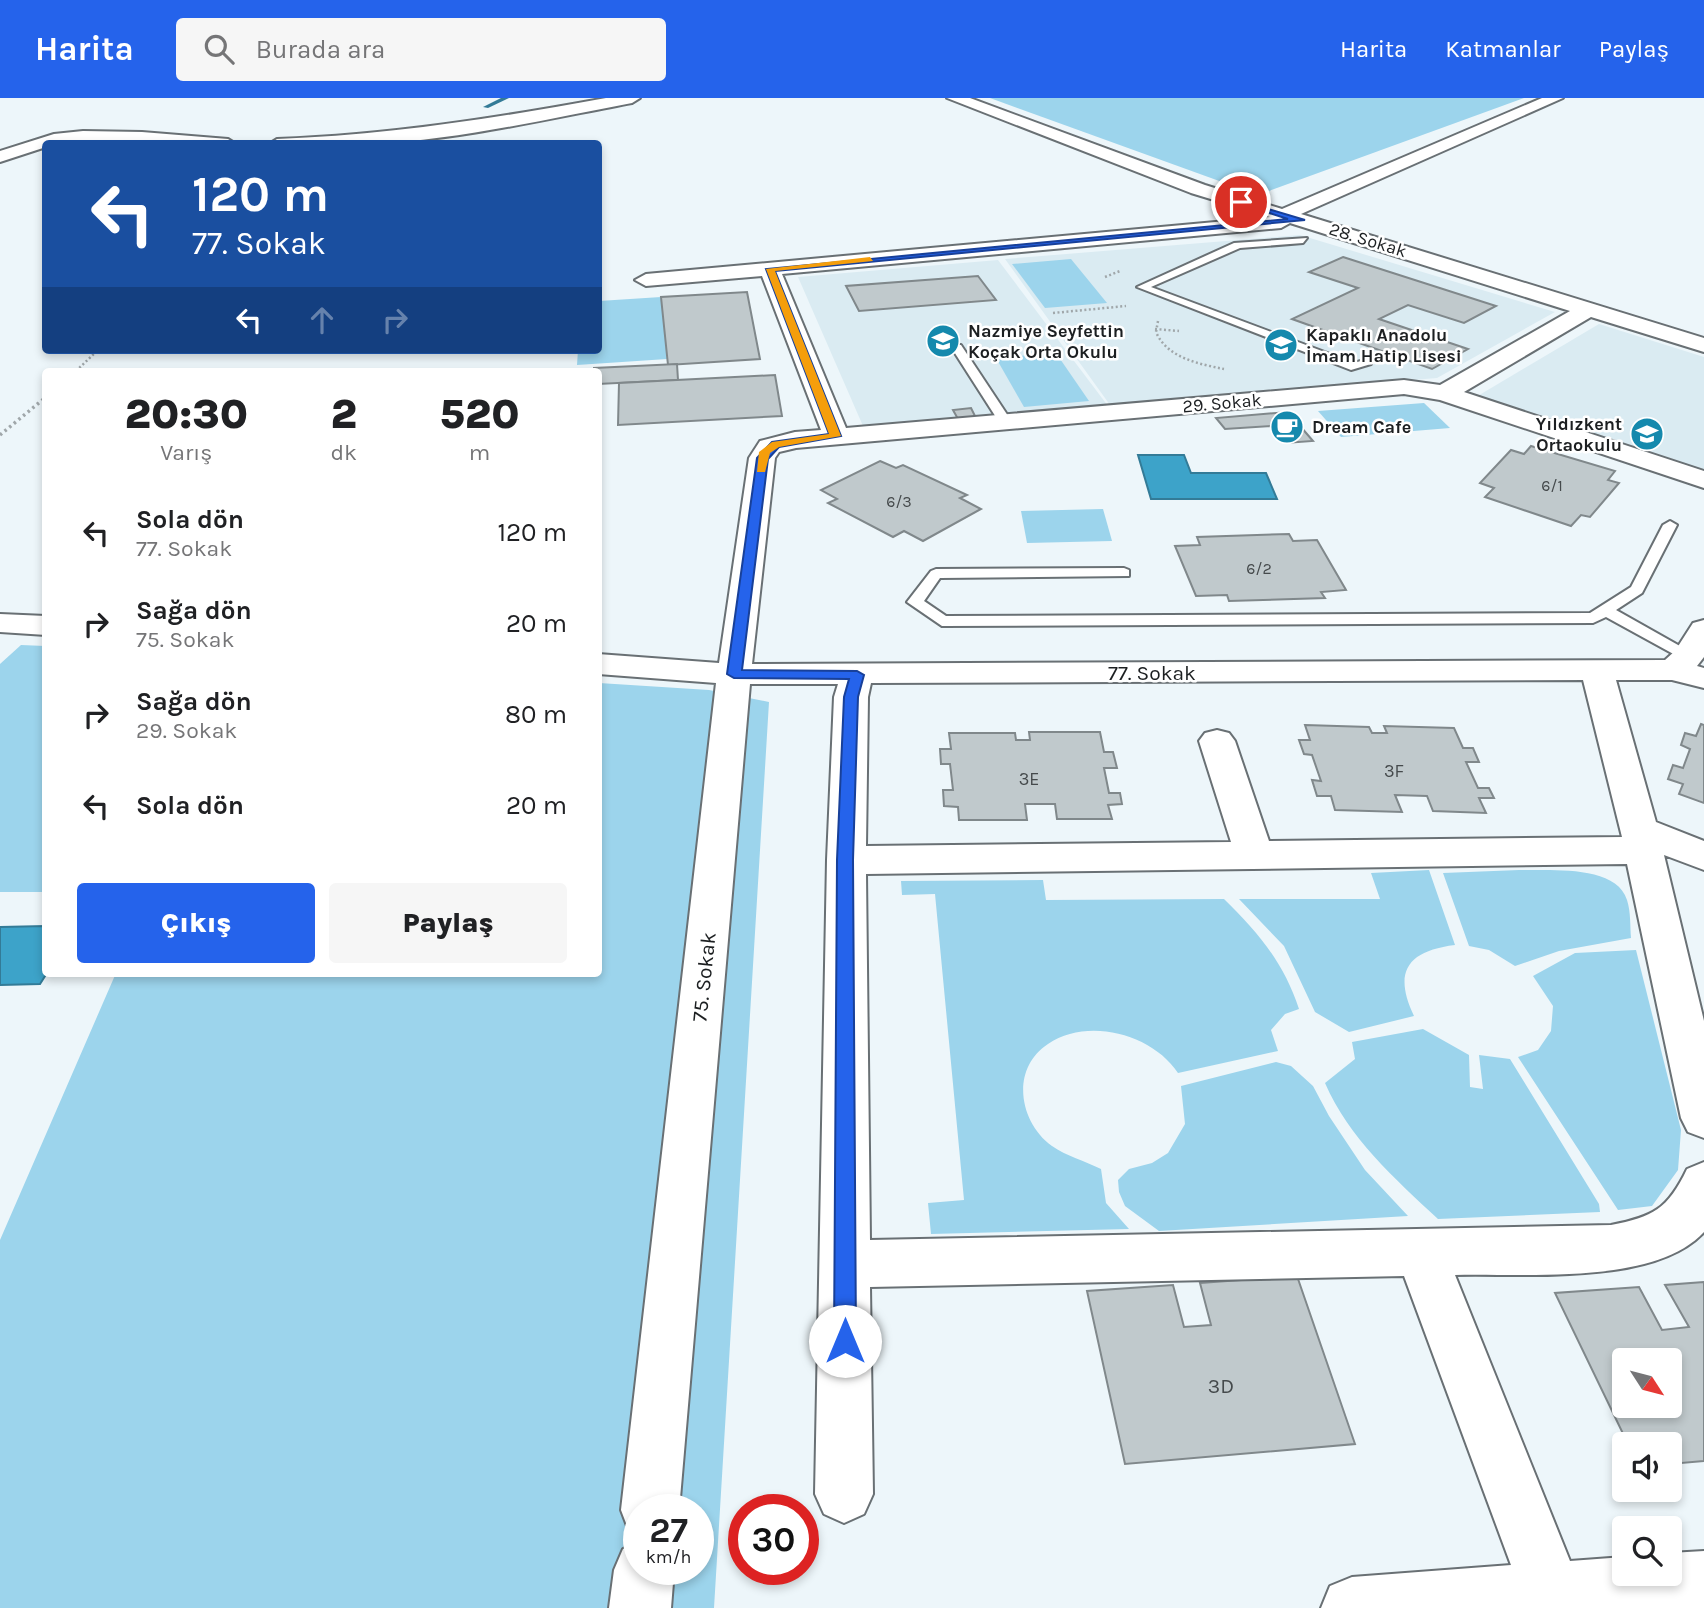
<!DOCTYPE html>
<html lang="tr">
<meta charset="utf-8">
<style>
body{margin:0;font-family:Karla,sans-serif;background:#f6f6f6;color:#202124;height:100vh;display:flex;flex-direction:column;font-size:26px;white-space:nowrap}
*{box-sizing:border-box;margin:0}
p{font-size:23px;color:#757577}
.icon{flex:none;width:38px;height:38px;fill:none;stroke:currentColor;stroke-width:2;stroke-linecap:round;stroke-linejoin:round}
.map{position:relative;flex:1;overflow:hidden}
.drawer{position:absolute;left:42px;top:270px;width:560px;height:609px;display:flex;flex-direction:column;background:#fff;border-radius:7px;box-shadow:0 4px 10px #0003}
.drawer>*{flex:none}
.hud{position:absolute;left:42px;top:42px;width:560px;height:214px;border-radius:7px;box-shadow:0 4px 10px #0003;background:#1a4fa0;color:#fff;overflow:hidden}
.needle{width:46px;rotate:126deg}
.tools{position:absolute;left:1612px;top:1250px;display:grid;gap:14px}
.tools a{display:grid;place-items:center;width:70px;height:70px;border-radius:7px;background:#fff;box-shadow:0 4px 10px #0003;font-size:35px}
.speed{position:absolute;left:623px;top:1396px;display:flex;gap:14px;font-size:35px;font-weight:700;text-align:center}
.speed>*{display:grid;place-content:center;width:91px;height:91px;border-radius:50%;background:#fff;box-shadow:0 4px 10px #0003;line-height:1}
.speed small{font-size:18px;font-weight:400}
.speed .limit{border:10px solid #d22;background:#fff;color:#111}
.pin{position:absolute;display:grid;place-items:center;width:60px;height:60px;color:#fff;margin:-30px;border:4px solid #fff;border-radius:50%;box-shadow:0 2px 7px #0007}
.me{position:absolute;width:77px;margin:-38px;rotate:0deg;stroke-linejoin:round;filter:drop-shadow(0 0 5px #0008)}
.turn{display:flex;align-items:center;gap:24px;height:147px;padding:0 35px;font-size:32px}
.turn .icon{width:91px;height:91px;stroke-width:2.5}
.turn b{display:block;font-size:49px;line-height:60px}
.lanes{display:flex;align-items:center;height:66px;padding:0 35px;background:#0003;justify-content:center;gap:35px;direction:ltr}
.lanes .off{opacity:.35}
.eta{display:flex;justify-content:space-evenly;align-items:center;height:119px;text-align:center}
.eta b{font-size:42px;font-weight:800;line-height:49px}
.button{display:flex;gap:14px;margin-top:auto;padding:14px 35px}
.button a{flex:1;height:80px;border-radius:7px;background:#2563eb;color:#fff;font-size:28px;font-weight:800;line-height:80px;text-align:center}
.button a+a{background:#f6f6f6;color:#202124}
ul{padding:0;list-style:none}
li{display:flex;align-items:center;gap:21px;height:91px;padding:0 35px}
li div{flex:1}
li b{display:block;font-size:26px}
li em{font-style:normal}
header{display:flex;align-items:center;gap:42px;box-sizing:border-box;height:98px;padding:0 35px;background:#2563eb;color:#fff}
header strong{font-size:33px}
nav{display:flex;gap:38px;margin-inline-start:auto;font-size:24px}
.search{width:490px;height:63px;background:#f6f6f6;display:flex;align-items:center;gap:18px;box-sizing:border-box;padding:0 24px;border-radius:7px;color:#757577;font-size:26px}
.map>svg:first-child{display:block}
.built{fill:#daebf2}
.green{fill:#9cd4ec;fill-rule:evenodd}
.water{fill:#3da3c9;stroke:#337b97;stroke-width:2}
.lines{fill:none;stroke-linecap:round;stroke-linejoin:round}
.stream{fill:#337b97;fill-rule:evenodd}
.building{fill:#c0c9cc;stroke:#80888b;stroke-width:2;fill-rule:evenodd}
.lane-casing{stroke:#697074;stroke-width:4}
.street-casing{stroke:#697074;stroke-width:4}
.secondary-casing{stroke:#697074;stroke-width:4}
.path-far1{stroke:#a0a7aa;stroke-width:2.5;stroke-dasharray:2 2.5;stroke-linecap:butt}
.path{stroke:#a0a7aa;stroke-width:3.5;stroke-dasharray:2.5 3.5;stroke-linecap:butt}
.lane{fill:#fff;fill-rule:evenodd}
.street{fill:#fff;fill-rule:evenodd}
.secondary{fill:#fff;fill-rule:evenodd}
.route{fill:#2563eb;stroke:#184099;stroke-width:2}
.slow{fill:#f59e0b}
.labels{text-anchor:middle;stroke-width:5;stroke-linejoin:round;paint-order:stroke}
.far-number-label{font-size:16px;fill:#454a4c}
.far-street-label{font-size:18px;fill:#1c1f21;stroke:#fff}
.far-poi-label{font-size:18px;font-weight:bold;fill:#1c1f21;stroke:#fff;text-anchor:start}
.number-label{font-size:18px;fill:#454a4c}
.street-label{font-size:21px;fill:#1c1f21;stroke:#fff}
.near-number-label{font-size:21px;fill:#454a4c}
</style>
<header>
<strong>Harita</strong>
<div class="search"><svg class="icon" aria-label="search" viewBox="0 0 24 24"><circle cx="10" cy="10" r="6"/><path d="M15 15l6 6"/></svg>Burada ara</div>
<nav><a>Harita</a><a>Katmanlar</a><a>Paylaş</a></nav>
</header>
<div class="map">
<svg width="1704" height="1510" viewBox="0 0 1704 1510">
<rect width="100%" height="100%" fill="#edf6fa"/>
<g class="built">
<path d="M1300,137l255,77 -118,66 -327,27 -105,-146z"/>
<path d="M998,162l110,146 -245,20 -65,-149z"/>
<path d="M1599,226l105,33v114l-228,-74z"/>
</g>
<g class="green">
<path d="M990,0h534l-266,97z"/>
<path d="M1071,161l36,44 -62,5 -33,-44z"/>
<path d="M661,199l6,62 -90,6 1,-15h20l1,-49z"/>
<path d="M1056,255l33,48 -65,6 -28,-49z"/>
<path d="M1424,305l26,25 -109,9 -23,-26z"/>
<path d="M1103,411l9,32 -85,2 -6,-32z"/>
<path d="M21,547l24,1v246h-45v-228z"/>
<path d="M599,585l110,7 60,12 -55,906h-714v-368l116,-267h482zM639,1412h59v60h-59z"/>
<path d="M1429,772l26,75c-48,6 -62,27 -41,71l-65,16 -34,-20 -31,-66 -45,-47h141l-9,-26z"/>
<path d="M1519,772c29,1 97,-6 108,30 4,12 3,27 4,38l-72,13 -44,15 -26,-16 -20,-4 -26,-73z"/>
<path d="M1043,782l3,20 178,-1c34,33 60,64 75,110l-14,5 -14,16 7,21 -100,22c-26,-39 -90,-56 -130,-29 -38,25 -29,78 4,102 14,10 33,15 49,23l5,34 23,26 -198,5 -3,-31 36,-3 -29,-306 -33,1 -1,-14z"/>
<path d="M1636,852l45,180 -3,40 -26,36 -34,4 -100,-153 20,-7 13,-19 2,-25 -20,-30 42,-23z"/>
<path d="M1423,931l46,26 1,32 13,2 -4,-34 31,4 89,145 1,8 -162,7c-44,-41 -89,-81 -113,-136l30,-24 -3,-17z"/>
<path d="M1276,964l15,4 22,20 16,30 36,54 43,46 -249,15 -34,-25 -6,-14 -1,-12 11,-11 23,-6 16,-10 17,-29 -4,-38z"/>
</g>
<g class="water">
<path d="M1138,357h46l7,18h75l11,26h-126z"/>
<path d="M45,828l2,47 -7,11 -40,1v-58z"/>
</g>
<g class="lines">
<path class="stream" d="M501,0h8l-21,10 -5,-1z"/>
</g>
<g class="building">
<path d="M1343,159l153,49 -32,17 -56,-18 -29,14 89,30 -36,20 -140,-50 66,-31 -49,-16z"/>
<path d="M978,178l18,24 -137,11 -13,-25z"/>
<path d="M747,194l13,67 -92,6 -7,-68z"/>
<path d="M677,266l1,16 -80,4v-13h-4v-3z"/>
<path d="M775,277l7,41 -164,9 1,-42z"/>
<path d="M971,310l5,10 -18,1 -5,-9z"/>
<path d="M1288,314l25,29 -28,2 -14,-17 -46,3 -9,-11z"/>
<path d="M1531,348l84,25 -7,9 11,3 -29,34 -9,-2 -10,11 -86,-29 9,-9 -14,-5 31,-33 13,4z"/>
<path d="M880,363l16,7 7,-3 64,30 -7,3 21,11 -58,32 -19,-10 -11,6 -65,-34 9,-4 -16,-9z"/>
<path d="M1289,436l4,7 24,-1 29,50 -25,2 4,6 -96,3 -2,-6 -31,1 -21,-50 25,-1 -3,-8z"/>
<path d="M1701,626l3,1v78l-25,-9 4,-10 -15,-5 5,-14 10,3 7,-19 -9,-4 4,-12 11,3z"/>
<path d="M1305,627l64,2 3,6h15l-3,-7 70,2 9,20h10l6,14h-13l12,26h11l5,10h-15l7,15 -53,-2 -6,-15 -32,-1 7,17 -67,-2 -4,-14h-14l-5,-16 9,1 -9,-26 -8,-1 -5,-14h11z"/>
<path d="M1029,634h71l4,20h9l4,16h-13l5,25h11l2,11 -14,1 4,14h-55l-2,-15h-30l2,16h-68l-1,-13 -14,-1 -1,-16h10l-3,-26h-9l-1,-15h11l-2,-16h66l1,7h14z"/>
<path d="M1297,1178l58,168 -230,20 -38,-173 86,-6 11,42 27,-2 -11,-42z"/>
<path d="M1704,1184v179l-34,3v-20h-42l-73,-151 84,-6 23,43 27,-3 -24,-42zM1624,1262h46v45h-46z"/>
</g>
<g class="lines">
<defs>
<g id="lane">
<path d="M1307,140l-4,5 -63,5 -89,39 203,76 17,-5v6l-20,6 -214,-83 97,-44z"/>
<path d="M953,247h8l51,77 -1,3h-10l-50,-78z"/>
<path d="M1670,423l7,4 -35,68 -26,17 78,44 2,3 -8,5 -82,-45 -13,6 -651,3 -35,-24 24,-31 5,-2 188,-1 5,2v6l-189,2 -16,23 22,15 644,-3 41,-26 32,-62z"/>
</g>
<g id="street">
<path d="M947,0h23l235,87 77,24 260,-111h21l-262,116 403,124v14l-113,-35 -127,75 240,79v17l-264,-88 -36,-6 -608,54 -17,4 -4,6 -23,206 913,-4 10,-9 18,-28 11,-3v37l-7,9 7,2v20l-32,-8h-56l40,142 48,19v29l-40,-15 40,166v117l-16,-6 -7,-14 -54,-254 -761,10 4,366 741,-15c42,-8 57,-16 76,-56l17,-7v70c-50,54 -180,41 -249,43l115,286 54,-4v16h46v-20l34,-2v57h-383l9,-22 22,-9 159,-12 -107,-289 -534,11 3,207 -9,20 -20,9 -20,-9 -9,-20 12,-634 7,-163 4,-13h-88l-71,826h-40v25l-10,-4 -8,-21 95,-827 -118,-9v-20l121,9 30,-205 11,-17 35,-9 26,-2 -59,-154 -116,10 -11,-6 11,-6 624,-57 -79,-24zM1290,125l280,88 -130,74 -36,-5 -558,48 -64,-154 499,-46zM1583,582l39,157 -353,4 -34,-100 -6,-8 -12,-3 -12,3 -6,8 32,101 -365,4 2,-149 3,-14z"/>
<path d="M0,516l46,2v19l-46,-3z"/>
<path d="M639,1444v28h35l-3,38h-62l5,-38 9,-21z"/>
</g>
<g id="secondary">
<path d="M606,0h34l-8,5c-85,16 -174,37 -261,41 -34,1 -68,0 -102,0l8,-5c111,-4 220,-21 329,-41z"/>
<path d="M83,33l59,1 86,7 8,5 -124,-3 -66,3v3l-46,15v-11l54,-17z"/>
</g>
</defs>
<use href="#lane" class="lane-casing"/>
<use href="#street" class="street-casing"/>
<use href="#secondary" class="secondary-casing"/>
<g class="path-far1">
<path d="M1105,179l15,-6"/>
<path d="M1053,215l73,-7"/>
<path d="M1158,223l-2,11c11,26 43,32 68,37"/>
<path d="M1155,231l24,2"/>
<path d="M76,273l22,-21"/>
</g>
<path class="path" d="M0,337l46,-38"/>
<use href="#lane" class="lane"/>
<use href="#street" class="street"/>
<use href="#secondary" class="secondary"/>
</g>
<path class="route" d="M1238,102l67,20 -530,51 66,165 -62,11 -11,12 -26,211 115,1 7,4 -6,22 -5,163 3,481 -4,7 -7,3 -8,-3 -3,-7 3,-481 7,-163 5,-18 -115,-1 -7,-4 30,-216 15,-16 57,-8 -63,-165 522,-50 -50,-16z"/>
<path class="slow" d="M870,159l3,4 -98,10 66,165 -62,11 -9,6 -5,19h-8l2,-20 13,-10 57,-8 -63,-165z"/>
<defs>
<symbol id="school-disc" viewBox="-11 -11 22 22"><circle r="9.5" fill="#1589ad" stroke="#fff"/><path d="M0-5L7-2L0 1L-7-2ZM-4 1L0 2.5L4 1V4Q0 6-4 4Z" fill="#fff"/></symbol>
<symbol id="cafe-disc" viewBox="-11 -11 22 22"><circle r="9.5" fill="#1589ad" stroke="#fff"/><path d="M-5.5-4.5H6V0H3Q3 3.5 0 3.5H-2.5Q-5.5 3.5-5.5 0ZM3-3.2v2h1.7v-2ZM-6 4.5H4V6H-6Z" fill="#fff"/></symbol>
</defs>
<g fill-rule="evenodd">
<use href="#school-disc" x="924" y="224" width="38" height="38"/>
<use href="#school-disc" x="1262" y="228" width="38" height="38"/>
<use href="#cafe-disc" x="1268" y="310" width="38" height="38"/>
<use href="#school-disc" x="1628" y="317" width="38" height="38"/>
</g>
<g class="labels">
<g class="far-number-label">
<text x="1552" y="393">6/1</text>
<text x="899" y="409">6/3</text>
<text x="1259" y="476">6/2</text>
</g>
<g class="far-street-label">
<text transform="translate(1368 142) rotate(17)" y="6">28. Sokak</text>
<text transform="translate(1222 305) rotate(-5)" y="6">29. Sokak</text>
</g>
<g class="far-poi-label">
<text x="968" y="239">Nazmiye Seyfettin<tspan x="968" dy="21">Koçak Orta Okulu</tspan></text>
<text x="1306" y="243">Kapaklı Anadolu<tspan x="1306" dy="21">İmam Hatip Lisesi</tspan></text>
<text x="1622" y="332" text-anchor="end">Yıldızkent<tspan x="1622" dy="21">Ortaokulu</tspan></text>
<text x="1312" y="335">Dream Cafe</text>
</g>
<g class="number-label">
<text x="1394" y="679">3F</text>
<text x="1029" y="687">3E</text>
</g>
<g class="street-label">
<text x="1152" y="582">77. Sokak</text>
<text transform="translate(704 879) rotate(-84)" y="7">75. Sokak</text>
</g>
<g class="near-number-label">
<text x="1221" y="1295">3D</text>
</g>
</g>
</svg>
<div class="tools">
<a><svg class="needle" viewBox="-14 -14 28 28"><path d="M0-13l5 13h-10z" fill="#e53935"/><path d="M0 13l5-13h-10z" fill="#757577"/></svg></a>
<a><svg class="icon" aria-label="sound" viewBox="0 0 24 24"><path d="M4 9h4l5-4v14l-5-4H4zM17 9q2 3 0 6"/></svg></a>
<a><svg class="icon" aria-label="search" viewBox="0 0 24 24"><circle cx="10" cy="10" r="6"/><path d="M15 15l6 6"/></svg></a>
</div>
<div class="speed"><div>27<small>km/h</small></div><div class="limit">30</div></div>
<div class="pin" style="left:1241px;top:104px;background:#d93025"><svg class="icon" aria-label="arrive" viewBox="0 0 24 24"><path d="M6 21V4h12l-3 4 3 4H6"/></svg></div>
<svg class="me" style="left:845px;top:1243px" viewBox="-20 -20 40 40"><circle r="19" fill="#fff"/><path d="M0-13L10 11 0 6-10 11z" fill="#2563eb"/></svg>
<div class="hud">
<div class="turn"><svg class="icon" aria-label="left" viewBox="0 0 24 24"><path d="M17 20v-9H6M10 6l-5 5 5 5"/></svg><div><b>120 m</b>77. Sokak</div></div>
<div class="lanes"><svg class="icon" aria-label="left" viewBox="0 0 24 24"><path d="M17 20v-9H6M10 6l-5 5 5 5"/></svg><svg class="icon off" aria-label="ahead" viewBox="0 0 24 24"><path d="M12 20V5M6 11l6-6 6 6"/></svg><svg class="icon off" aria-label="right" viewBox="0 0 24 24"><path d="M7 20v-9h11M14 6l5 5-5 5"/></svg></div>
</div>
<section class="drawer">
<div class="eta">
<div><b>20:30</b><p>Varış</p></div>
<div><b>2</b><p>dk</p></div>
<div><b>520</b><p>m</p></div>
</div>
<ul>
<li><svg class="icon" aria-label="left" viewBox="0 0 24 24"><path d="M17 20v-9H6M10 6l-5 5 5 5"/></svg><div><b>Sola dön</b><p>77. Sokak</p></div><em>120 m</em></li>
<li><svg class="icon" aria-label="right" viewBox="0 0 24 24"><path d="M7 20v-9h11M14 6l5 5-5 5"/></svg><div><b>Sağa dön</b><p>75. Sokak</p></div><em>20 m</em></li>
<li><svg class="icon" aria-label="right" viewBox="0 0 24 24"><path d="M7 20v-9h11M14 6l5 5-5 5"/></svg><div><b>Sağa dön</b><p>29. Sokak</p></div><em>80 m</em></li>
<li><svg class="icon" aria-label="left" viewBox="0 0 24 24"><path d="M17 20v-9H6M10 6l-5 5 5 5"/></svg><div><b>Sola dön</b></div><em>20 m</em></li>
</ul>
<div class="button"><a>Çıkış</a><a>Paylaş</a></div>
</section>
</div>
